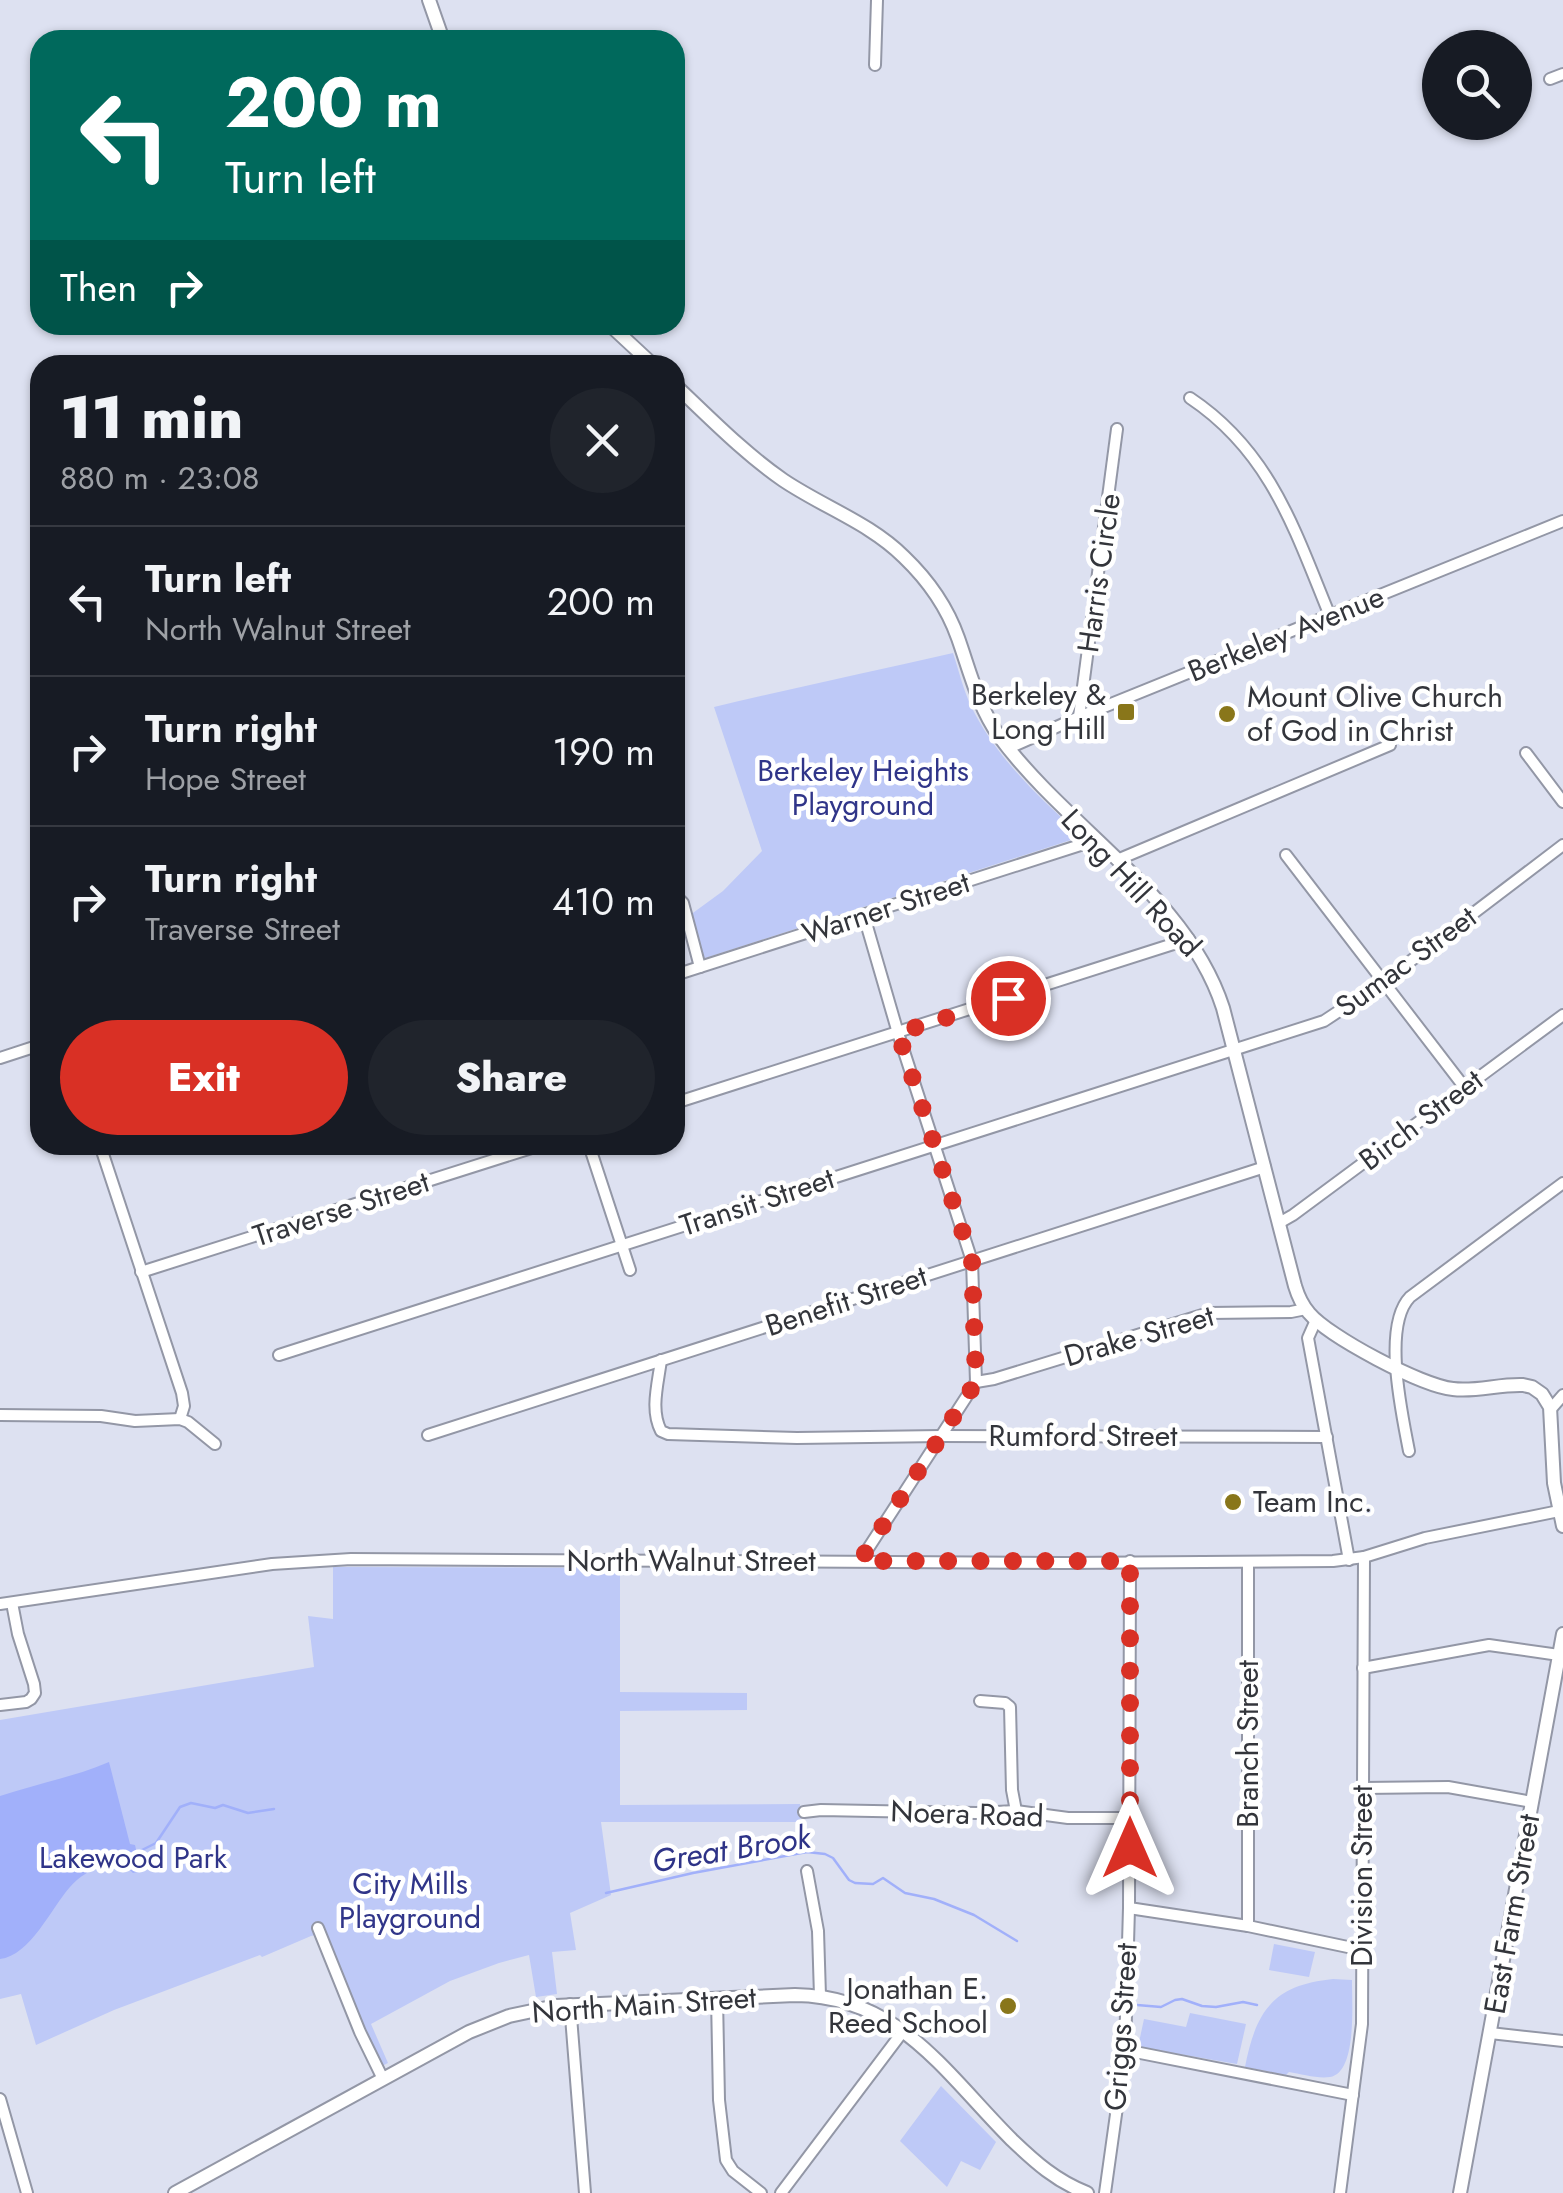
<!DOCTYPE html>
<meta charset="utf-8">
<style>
body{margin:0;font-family:Jost,sans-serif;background:#20242c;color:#f1f3f6;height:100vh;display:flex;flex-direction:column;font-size:38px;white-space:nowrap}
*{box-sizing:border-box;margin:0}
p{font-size:32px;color:#9ea1a6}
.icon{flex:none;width:55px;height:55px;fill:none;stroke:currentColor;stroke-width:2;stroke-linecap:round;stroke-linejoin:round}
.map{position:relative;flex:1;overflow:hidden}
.drawer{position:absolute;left:30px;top:355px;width:655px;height:800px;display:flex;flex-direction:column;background:#171b24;border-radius:30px;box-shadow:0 2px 8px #0004}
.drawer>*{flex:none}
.banner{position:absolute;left:30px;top:30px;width:655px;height:305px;border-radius:30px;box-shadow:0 2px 8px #0004;background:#00695c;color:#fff;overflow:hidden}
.buttons{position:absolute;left:1422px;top:30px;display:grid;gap:20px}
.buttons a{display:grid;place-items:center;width:110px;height:110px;border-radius:50%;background:#171b24;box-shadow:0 2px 8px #0004;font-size:50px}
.pin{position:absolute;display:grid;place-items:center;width:85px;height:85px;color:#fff;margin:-42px;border:5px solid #fff;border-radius:50%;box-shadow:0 2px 10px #0007}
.me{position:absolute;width:110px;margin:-55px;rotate:0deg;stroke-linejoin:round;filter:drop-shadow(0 0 8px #0008)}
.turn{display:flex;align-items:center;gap:35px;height:210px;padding:0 30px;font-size:45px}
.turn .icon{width:130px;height:130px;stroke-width:2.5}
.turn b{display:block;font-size:70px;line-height:85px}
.then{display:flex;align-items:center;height:95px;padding:0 30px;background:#0003;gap:20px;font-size:38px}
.round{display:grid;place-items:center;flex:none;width:105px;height:105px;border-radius:52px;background:#20242c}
.overview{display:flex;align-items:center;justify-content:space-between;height:170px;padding:0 30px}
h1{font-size:60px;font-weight:800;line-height:75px}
.action{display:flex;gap:20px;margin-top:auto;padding:20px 30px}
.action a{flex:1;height:115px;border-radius:60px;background:#d93025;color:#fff;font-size:40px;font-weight:800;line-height:115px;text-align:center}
.action a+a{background:#20242c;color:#f1f3f6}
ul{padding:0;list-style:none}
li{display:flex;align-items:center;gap:30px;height:150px;padding:0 30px;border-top:2px solid #363941}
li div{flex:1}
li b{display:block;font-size:38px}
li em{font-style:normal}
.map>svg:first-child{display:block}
.green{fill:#bec9f7}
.water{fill:#a1b0fa}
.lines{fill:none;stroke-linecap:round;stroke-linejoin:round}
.stream{stroke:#a1b0fa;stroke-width:2.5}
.minor-casing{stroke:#9397a6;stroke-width:14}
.major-casing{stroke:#9397a6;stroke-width:16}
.minor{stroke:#fff;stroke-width:10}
.major{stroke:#fff;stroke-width:12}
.route{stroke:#d93025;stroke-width:18;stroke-dasharray:0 32.4}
.poi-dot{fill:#89761a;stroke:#fff;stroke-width:4}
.labels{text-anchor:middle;stroke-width:9;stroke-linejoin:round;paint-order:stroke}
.street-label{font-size:30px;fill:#33353b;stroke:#fff}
.poi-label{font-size:30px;fill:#33353b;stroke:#fff;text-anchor:end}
.park-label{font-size:30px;fill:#303589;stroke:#fff}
.water-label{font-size:32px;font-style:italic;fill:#2e3387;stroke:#fff}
</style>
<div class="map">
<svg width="1563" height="2193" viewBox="0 0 1563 2193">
<rect width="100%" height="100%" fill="#dde1f1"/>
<g class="green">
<path d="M953,653c6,18 10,36 18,53 23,48 64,88 103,123v10l-375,121 -13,-42 37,-27 39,-40 -48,-144c80,-19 160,-36 239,-54z"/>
<path d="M333,1567l287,1v124l127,1v17l-127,1v94l180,-1 1,18h-200l10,73 -41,18 6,37 -24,2 5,42 -21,3 -7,-42 -30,8 -49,18 -79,43 17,39 -6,3 -58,-133 -13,3 -49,21 -2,-2 -146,55 -78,35 -15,-51 -21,5v-279l314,-53 -6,-51 25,3z"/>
<path d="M1274,1944l41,8 -6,25 -40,-7z"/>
<path d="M1333,1979l19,1c0,24 5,93 -22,97 -12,2 -29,-3 -41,-5l-3,3 -41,-8c11,-56 28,-82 88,-88z"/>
<path d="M1190,2013l56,11 -9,40 -99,-17 6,-28 42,8z"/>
<path d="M941,2086l55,56 -16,28 -19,-9 -14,26 -47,-46z"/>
</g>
<path class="water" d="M109,1762l21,82 5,1 6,26 -8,2 -6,-6 -25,-4c-10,7 -24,14 -32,24 -18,20 -40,69 -70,72v-163c36,-12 74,-19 109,-34z"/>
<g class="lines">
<g class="stream">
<path d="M136,1853l20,-10 24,-36 11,-4 24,5 8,-3 25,8 26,-4"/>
<path d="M606,1893l87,-20 114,-21 18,2 8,4 16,22 6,3 18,1 10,-6 22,15 29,6 40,16 43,26"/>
<path d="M1137,2005l24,2 14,-7 7,-1 20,7 14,1 27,-5 14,3"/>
</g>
<defs>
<g id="minor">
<path d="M875,65l2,-65"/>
<path d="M1550,79l13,-5"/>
<path d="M1190,398c81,54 105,133 140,218"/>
<path d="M1079,717l38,-288"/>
<path d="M1009,748l70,-31 484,-196"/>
<path d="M1526,753l37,49"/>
<path d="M1286,855l179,233"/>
<path d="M1117,860l273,-115"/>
<path d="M675,895l8,8 17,64"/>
<path d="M675,975l421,-135"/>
<path d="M0,1058l40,-13"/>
<path d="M675,1103l514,-164"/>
<path d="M100,1145l82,248 2,13 -4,13"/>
<path d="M589,1145l41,125"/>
<path d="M1279,1223l14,-8 270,-200"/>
<path d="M141,1272l400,-127"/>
<path d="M1316,1320l-8,18 41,222"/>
<path d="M279,1355l1045,-334 59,-39 180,-137"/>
<path d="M661,1360c-3,24 -11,50 0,71l7,3 129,4 144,-2 386,1"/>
<path d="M976,1382l18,-3 215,-66 82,-1 15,-3"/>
<path d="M1550,1410l13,-15"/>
<path d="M0,1415l101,1 34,5 45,-2 8,3 27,22"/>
<path d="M428,1435l837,-268"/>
<path d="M1409,1451c-7,-37 -27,-125 1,-154l153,-114"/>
<path d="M860,1561l116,-179 -4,-121 -74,-228 -34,-117"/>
<path d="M1248,1562v364"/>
<path d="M0,1604l272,-40 79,-5 714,4 268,-2 31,-4 61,-19 134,-27"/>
<path d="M1363,1668l126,-23 70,10"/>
<path d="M980,1701l25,2 5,4 2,83 4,21"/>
<path d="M0,1705l26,-3 5,-3 4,-6 -1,-9 -16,-50 -6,-31"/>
<path d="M1363,1788l85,-1 84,15"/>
<path d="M804,1812l17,-2 155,3 40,-2 52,7h62"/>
<path d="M807,1871l11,60 2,65"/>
<path d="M1129,1908l119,18 114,24"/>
<path d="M318,1928l42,104 23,47"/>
<path d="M717,1998l2,102 7,60 7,11 28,22"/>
<path d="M570,2004l15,189"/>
<path d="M1490,2033l73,8"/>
<path d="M1125,2050l228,45"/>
<path d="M0,2099l27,94"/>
<path d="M781,2193l123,-163"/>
<path d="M1105,2193l20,-143 4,-142 1,-347"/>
<path d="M1340,2193l22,-169 2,-467"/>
</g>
<g id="major">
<path d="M429,0l14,40"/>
<path d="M610,325l43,40"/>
<path d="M675,385c35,33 69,68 108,95 40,27 87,43 121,77 24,23 43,50 54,81 12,34 20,68 41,98 68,93 188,160 224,272l72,278c3,10 7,19 14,27 20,24 113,73 144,76 23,3 46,-5 70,-4l9,2 10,7 8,13 4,76 9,43"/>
<path d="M175,2193l294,-161 40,-16 47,-10 239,-11c104,1 150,78 217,145 23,22 44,41 75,53"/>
<path d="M1460,2193l103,-559"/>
</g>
</defs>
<use href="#minor" class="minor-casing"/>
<use href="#major" class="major-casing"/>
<use href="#minor" class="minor"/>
<use href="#major" class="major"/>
</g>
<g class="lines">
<path class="route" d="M1008,998l-110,35 74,228 4,121 -116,179h270v287"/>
</g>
<g class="poi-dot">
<rect x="1116" y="702" width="20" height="20" rx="5"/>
<circle cx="1227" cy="714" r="10"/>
<circle cx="1233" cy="1502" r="10"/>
<circle cx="1008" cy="2006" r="10"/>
</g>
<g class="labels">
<g class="street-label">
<text transform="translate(1099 573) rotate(-82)" y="10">Harris Circle</text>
<text transform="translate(1286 634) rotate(-22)" y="10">Berkeley Avenue</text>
<text transform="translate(1131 883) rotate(47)" y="10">Long Hill Road</text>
<text transform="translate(886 908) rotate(-18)" y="10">Warner Street</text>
<text transform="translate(1406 962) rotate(-36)" y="10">Sumac Street</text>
<text transform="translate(1421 1120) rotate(-37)" y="10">Birch Street</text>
<text transform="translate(757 1202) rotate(-18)" y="10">Transit Street</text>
<text transform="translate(341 1209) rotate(-18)" y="10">Traverse Street</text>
<text transform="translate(846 1301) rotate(-18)" y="10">Benefit Street</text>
<text transform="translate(1139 1336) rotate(-16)" y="10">Drake Street</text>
<text x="1083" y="1446">Rumford Street</text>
<text x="691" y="1571">North Walnut Street</text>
<text transform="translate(1248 1744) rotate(-90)" y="10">Branch Street</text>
<text transform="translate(967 1814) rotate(2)" y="10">Noera Road</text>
<text transform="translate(1362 1876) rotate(-90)" y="10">Division Street</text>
<text transform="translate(1512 1914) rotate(-80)" y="10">East Farm Street</text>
<text transform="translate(644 2005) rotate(-4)" y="10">North Main Street</text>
<text transform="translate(1121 2027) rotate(-86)" y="10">Griggs Street</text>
</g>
<g class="poi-label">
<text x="1106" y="705">Berkeley &amp;<tspan x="1106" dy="34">Long Hill</tspan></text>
<text x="1247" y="707" text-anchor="start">Mount Olive Church<tspan x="1247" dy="34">of God in Christ</tspan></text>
<text x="1253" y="1512" text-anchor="start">Team Inc.</text>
<text x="988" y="1999">Jonathan E.<tspan x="988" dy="34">Reed School</tspan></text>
</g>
<g class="park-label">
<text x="863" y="781">Berkeley Heights<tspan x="863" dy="34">Playground</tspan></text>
<text x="133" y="1868">Lakewood Park</text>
<text x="410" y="1894">City Mills<tspan x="410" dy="34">Playground</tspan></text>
</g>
<g class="water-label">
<text transform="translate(731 1849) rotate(-9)" y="11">Great Brook</text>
</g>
</g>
</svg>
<div class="buttons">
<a><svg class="icon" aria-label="search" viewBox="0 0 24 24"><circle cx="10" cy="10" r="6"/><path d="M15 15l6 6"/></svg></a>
</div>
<div class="pin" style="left:1008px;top:998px;background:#d93025"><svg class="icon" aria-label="arrive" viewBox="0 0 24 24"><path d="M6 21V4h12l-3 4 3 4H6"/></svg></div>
<svg class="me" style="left:1130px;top:1848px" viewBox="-20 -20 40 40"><path d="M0-17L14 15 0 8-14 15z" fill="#d93025" stroke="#fff" stroke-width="4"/></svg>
<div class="banner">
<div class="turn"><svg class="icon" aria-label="left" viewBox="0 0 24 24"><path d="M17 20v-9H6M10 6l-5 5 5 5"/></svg><div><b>200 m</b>Turn left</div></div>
<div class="then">Then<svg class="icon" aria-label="right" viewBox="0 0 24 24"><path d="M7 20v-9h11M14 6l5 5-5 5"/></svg></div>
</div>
<section class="drawer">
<div class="overview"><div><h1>11 min</h1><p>880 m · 23:08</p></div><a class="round"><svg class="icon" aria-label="close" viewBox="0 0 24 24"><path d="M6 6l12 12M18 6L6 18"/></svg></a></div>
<ul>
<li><svg class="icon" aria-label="left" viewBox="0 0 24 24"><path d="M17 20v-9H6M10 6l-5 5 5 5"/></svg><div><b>Turn left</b><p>North Walnut Street</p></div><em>200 m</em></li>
<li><svg class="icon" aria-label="right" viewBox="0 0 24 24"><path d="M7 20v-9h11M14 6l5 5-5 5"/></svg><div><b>Turn right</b><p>Hope Street</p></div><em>190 m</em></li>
<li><svg class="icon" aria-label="right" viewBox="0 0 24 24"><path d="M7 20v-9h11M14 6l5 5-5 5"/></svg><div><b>Turn right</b><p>Traverse Street</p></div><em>410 m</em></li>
</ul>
<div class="action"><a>Exit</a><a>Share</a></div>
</section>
</div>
